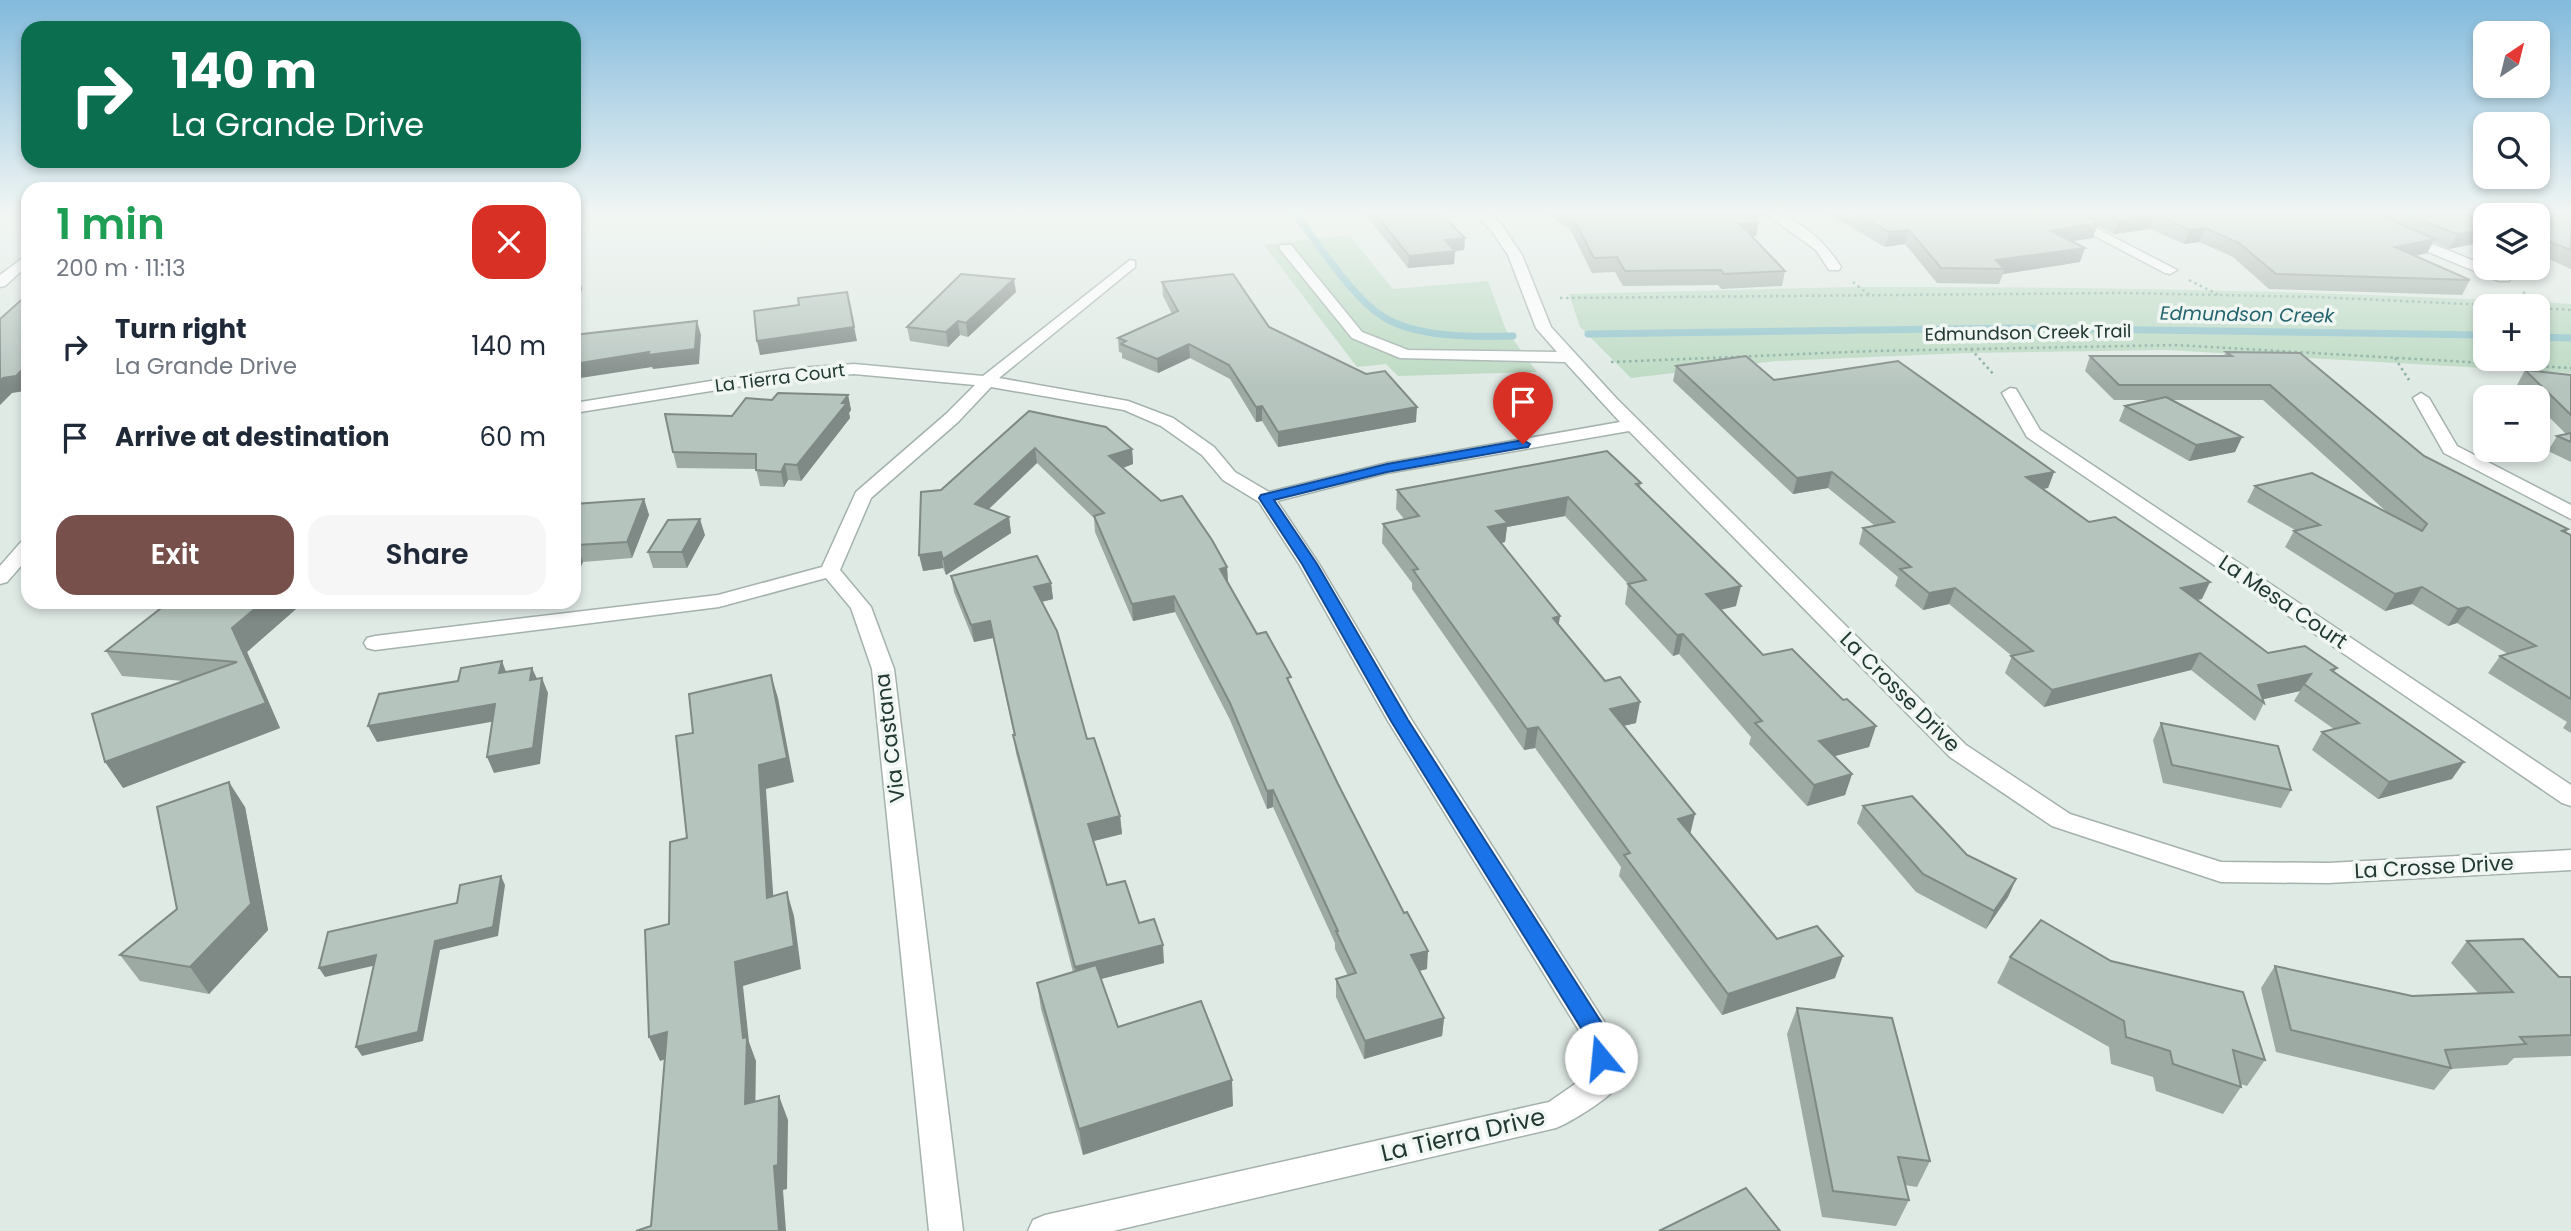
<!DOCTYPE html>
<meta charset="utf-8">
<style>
body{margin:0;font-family:Poppins,sans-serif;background:#f6f6f7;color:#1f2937;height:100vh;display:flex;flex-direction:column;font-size:26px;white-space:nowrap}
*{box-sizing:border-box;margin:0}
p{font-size:23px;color:#747a83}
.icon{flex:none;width:38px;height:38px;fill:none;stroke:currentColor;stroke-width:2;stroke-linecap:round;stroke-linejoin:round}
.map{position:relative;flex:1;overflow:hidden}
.details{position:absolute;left:21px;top:182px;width:560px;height:427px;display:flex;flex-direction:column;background:#fff;border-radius:21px;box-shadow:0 4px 10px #0003}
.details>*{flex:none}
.hud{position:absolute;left:21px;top:21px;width:560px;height:147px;border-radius:21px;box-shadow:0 4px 10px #0003;background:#0b6e4f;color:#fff;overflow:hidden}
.needle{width:46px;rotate:35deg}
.controls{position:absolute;left:2473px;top:21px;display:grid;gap:14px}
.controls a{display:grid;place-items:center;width:77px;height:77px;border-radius:14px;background:#fff;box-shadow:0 4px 10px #0003;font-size:35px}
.pin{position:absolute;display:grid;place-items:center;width:60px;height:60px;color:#fff;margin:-72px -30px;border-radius:50% 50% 50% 0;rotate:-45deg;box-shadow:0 0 7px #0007}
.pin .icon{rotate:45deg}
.me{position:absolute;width:77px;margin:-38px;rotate:343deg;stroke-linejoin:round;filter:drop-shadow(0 0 5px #0008)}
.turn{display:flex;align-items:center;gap:24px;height:147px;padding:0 35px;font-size:32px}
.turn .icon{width:91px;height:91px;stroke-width:2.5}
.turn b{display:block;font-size:49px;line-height:60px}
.round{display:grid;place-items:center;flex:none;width:74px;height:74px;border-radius:21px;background:#f6f6f7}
.overview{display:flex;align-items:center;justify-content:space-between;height:119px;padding:0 35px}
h1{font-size:42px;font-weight:600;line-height:52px;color:#1e9e55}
.action{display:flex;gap:14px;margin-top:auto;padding:14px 35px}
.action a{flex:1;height:80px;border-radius:21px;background:#78504b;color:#fff;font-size:28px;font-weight:600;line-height:80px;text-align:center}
.action a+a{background:#f6f6f7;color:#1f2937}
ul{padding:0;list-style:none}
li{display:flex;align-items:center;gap:21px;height:91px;padding:0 35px}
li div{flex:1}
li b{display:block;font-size:26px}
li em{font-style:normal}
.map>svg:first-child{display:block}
.green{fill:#bbd9c2;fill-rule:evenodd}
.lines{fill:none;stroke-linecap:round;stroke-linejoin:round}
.stream{stroke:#8dc2ca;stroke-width:7}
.minor-casing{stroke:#a4b1ac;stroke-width:3}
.path{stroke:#84aa9d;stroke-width:2.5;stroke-dasharray:2.5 3.5;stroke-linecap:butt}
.minor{fill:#fff;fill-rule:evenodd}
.wall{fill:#9da9a3}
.shaded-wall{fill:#7f8985}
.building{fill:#b6c4be;stroke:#7f8985;stroke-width:2}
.route{fill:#1a73e8;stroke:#114b97;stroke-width:2}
.labels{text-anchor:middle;stroke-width:7;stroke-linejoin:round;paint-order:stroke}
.far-street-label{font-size:18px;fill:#233832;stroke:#f0f7f3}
.far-water-label{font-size:19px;font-style:italic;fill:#23646e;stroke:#f0f7f3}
.street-label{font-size:21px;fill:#233832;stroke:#f0f7f3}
.near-street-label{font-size:24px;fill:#233832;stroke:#f0f7f3}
</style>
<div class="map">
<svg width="2571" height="1231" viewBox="0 0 2571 1231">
<rect width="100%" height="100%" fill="#e0eae5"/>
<g class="green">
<path d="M1349,235l44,54 95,-8 18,49 31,42 -139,4 -12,-12 -29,3 -93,-122z"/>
<path d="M1851,287c240,-1 480,4 720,17v69l-405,-23 -199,3 -191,8 -145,17 -51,-51 -11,-33zM2485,306h53v53h-53z"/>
</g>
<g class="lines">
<g class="stream">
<path d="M1295,214c24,30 56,82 87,102 33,22 93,21 131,20"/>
<path d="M1588,334l430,-6 467,7"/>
<path d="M2538,337l33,1"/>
</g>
<defs>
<g id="minor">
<path d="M1475,214h14l12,10 21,31 29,72 66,72 349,346 104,69 151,48 107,1 243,-13v20l-243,13 -107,-1 -169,-56 -102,-69 -321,-326 -242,42 -110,28 42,63 92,155 196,307c6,11 15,47 11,58 -5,13 -49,39 -62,44l-443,103h-85l5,-11 12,-5 504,-113 39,-27 -5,-38 -195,-316 -89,-157 -40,-62 -36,-22 -21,-25 -41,-29 -37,-16 -133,-23 -33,35 -87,76 -31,72 31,37 23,62 69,562h-34l-57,-562 -21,-61 -25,-30 -107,29 -344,43 -8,-2 -3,-5 3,-5 8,-2 343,-41 104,-28 34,-75 90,-78 29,-29 -121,-11 -68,5 -212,34v-10l212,-34 68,-5 129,12 147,-116 5,1v6l-136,111 129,23 45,17 41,29 21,25 34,20 118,-29 233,-41 -55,-60 -165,-4 -48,-20 -73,-90 2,-3h10l71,87 46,18 149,2 -21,-24 -28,-73 -17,-25z"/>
<path d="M1766,214c31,0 59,28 75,53l-2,3h-10l-13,-20z"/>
<path d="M2053,214h16l108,56 -7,4 -5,-1z"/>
<path d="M2404,233l81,32v3l24,7 2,3 -2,3h-10l-100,-41 -2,-3z"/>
<path d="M28,254v11l-23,21 -5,1v-12z"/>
<path d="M2010,388l6,1 24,41 531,355v21l-9,-3 -535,-366 -25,-44z"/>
<path d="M2421,393l8,5 28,48 114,59v14l-127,-66 -31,-55z"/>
<path d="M28,540v18l-21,24 -7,2v-18l21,-24z"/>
</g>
</defs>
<use href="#minor" class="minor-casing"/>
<g class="path">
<path d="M2189,280l30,15"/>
<path d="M1853,282l18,14"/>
<path d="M2523,292l21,16"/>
<path d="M1560,298l562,-5 194,4 194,9"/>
<path d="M2538,308l33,2"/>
<path d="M1971,349l24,27"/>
<path d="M2395,358l14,22"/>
<path d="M1611,362l263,-11 302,-6 395,23"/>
</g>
<use href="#minor" class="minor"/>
</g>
<g class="wall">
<path d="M1365,214h76l24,24 -1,12 -9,1 -1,13 -46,4z"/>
<path d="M1547,214h218l-1,1 -12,2 4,19h-4l33,35 -3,15 -61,3 -3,-4 -95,1 -8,-14 -23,1 -22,-44z"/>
<path d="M1828,214h743v55l-33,-15v-39h-53l-36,34 -16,-7 -6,11 -11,3 54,24 -8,15 -193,-6 -36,-32 -34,-15 -15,2 -34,-15 -36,5 -17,-8 -4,12 -21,3 8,21 -77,12 -4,10 -62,-1 -32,-39 -20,3z"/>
<path d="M1162,282l107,45 147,95 -138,25 -16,-26 -6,1 -26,-43 -40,-21 -32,15 -36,-15v-5l-3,-1 -1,-14 54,-24 -9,-18z"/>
<path d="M1016,292l-48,45 -8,-2 -12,12 -38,-6 -3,-14z"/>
<path d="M2226,352l198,104 144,73 -2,4 5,2v198l-8,-5 4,-6 -79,-49 12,-17 8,-2 -51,-31 -9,3 -36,-22 -27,7 -100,-64 9,-16 1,-1 -48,-28 8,-16 134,28 -126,-114h-91l70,37 -7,15 -46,9 -70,-40 6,-15 28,-6h-39l-29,-29 5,-15h134z"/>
<path d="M1676,366l98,14 280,92 -6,16 -6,1 160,110 -5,1 71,53 69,15 -3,4 118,107 -74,20 -66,-49 10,-18 12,-3 -40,-28 6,-10 -37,8 1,4 -9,18 -64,-51 -147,37 -39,-34 7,-17 -63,-52 -26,6 -28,-24 3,-9 -39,-33 4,-16 12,-2 -47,-38 -35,6 -120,-113z"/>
<path d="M2525,370l46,5v87l-23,-11 9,-15 9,-2 -28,-28v-9h-9l-12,-12z"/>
<path d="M848,395l3,15 -2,3 1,5 -49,63 -13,-1 -4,7 -24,-1 -4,-17 -79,-1 -4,-16 59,-36 40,-16z"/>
<path d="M1029,411l103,38 1,15 -10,4 104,99 1,15 29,52 34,53 136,282 -8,2 25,47 -2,18 -78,23 -28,-62v-18l12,-3 -13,-27v-6l-62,-136 -6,2 -37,-89 -55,-108 -42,9 -38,-89 -1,-14 -57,-55 -48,46 20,8 2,16 -65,42 -3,-7 -20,3 18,-81z"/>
<path d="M1641,483l-1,4 96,119 -15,4 42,45 80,45 33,26 -7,21 -35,9 18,18 -7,21 -38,11 -58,-62 2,-7 -72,-83 -6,2 -48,-52 3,-20 -63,-68 -58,11 -2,15 -4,1 59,73 -2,9 78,98 -13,3 67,108 87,105 58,39 -113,37 -103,-139 2,-9 -86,-119 -11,2 -112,-161v-6l-30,-40 1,-19 21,-5 -8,-10 1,-19z"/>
<path d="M644,499l5,16 -17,43 -49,4 -6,13h-3v-71z"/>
<path d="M705,535l-18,33h-34l-5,-16z"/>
<path d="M951,576l100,7 2,16 -11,3 45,137 33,77 2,18 -29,7 14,44 32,38 25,40 -63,16 17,48 115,79 -150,49 -42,-146 -4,-26 36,-11 -57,-219 -3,-18h1l-21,-97 -19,4 -20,-50z"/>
<path d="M169,602h135l-57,50 33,76 -157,60 61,-107 -62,-5 -16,-25z"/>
<path d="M2161,723l130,67 -10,18 -118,-25 -10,-43z"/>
<path d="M1863,806l153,73 -8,18 -22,32 -70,-37 -59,-69z"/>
<path d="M245,807l23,123 -59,64 -69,-13 -20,-26 57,-46z"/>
<path d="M2467,941l92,36h12v79l-57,2 -7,7 -56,4 -17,21 -158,-38 -15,-64 14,-22 137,30 66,-3 -27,-30z"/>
<path d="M2010,957l255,103 -18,26 -7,-2 1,3 -18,27 -67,-23 -3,-14 -42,-13 -2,-17 -112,-64z"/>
<path d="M1797,1008l133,153 -13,26 -12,-2 4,15 -13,26 -74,-9 -35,-183z"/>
</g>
<g class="shaded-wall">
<path d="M1732,214h33l-1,1 -33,5z"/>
<path d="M2155,214l-5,15 -36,5 5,-14z"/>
<path d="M1759,222l-3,14 -19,2 3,-14z"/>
<path d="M2098,223l-5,15 -47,7 5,-14z"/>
<path d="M2205,228l-6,14 -15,2 6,-14z"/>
<path d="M2485,229v13l-36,7 8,-15z"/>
<path d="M1909,230l-4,14 -20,3 4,-15z"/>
<path d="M1465,238l-1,12 -9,1 -1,13 -46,4 1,-12 36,-16z"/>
<path d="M2435,239l-8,14 -39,8 7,-14z"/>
<path d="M2538,240h7l-7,13z"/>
<path d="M2085,248l-5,14 -77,12 1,-5 -8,-9z"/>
<path d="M578,275l4,13 -8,40v-36z"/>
<path d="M1014,279l2,13 -48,45 -2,-14z"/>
<path d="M847,292l10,49 -97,14 -3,-14z"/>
<path d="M697,321l4,14 -2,29 -46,5 -1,-2 -78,12v-15z"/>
<path d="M958,321l2,14 -12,12 -2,-15z"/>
<path d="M1189,344l1,14 -32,15 -1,-14z"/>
<path d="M28,364v24l-3,3 -13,2 -12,12v-24l3,-3z"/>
<path d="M848,395l3,15 -2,3 1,5 -49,63 -4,-16z"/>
<path d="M1262,406v15l-6,1v-15z"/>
<path d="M1417,407l-1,15 -138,25v-15z"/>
<path d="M2242,437l-7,15 -46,9 7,-16z"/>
<path d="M1035,448l2,15 -60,57 -2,-16z"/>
<path d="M1132,449l1,15 -22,8 -2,-16z"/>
<path d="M785,464l3,16 -4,7 -3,-15z"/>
<path d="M1832,472l-4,16 -35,6 4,-16z"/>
<path d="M2054,472l-6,16 -28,5 6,-16z"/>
<path d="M1568,497l-3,19 -58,11 -2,15 -19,4 2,-19 8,-16z"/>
<path d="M644,499l5,16 -17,43 -5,-16z"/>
<path d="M1009,517l2,16 -65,42 -3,-16z"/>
<path d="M700,519l5,16 -18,33 -5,-16z"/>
<path d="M577,545l6,17 -6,13 -3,-7v-17z"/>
<path d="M941,552l2,16 -20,3 -4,-16z"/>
<path d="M1227,567l1,17 -8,-15z"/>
<path d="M2210,582l-8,17 -29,5 8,-16z"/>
<path d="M1051,583l2,16 -17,4 -2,-16z"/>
<path d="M1741,586l-5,20 -35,8 5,-20z"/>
<path d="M2422,587l-10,17 -27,7 10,-17z"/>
<path d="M1955,588l-6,16 -26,6 6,-17z"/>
<path d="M1174,596l1,16 -42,9 -1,-17z"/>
<path d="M263,602h41l-57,50 33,76 -157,60 -18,-26 161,-59 -34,-75z"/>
<path d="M2468,607l-11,16 -9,3 10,-17z"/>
<path d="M1560,616l-3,21 -4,-19z"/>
<path d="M990,621l3,17 -19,4 -3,-17z"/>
<path d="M1683,634l-4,20 -6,2 4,-21z"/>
<path d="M2200,653l-9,17 -147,37 8,-17z"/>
<path d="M502,661l6,16 -9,-4z"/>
<path d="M532,668l7,15 -9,-3z"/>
<path d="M2311,674l-11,17 -40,9 -2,-15z"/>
<path d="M771,675l7,23 16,84 -28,7 9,132 -8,-23 -8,-133z"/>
<path d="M542,678l6,15 -8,71 -46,9 -7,-16z"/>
<path d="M1640,702l-4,21 -30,7 4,-21z"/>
<path d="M495,704l7,16 -125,22 -9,-16z"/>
<path d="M1876,726l-7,21 -56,15 6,-21z"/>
<path d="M1538,727l-3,21 -11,2 3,-21z"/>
<path d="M2464,762l-12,17 -74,20 11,-17z"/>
<path d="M1852,774l-7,21 -38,11 7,-21z"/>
<path d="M229,782l16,25 23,123 -59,64 -19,-27z"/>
<path d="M1273,790v17l-6,2v-18z"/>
<path d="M1695,814l-5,21 -12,-16z"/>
<path d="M1120,816l2,18 -32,8 -2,-18z"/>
<path d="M501,876l4,9 -7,51 -58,14 -17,91 -61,15 -6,-9 79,-106z"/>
<path d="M2016,879l-8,18 -22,32 8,-18z"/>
<path d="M787,892l7,24 7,53 -58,17 6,56 7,19 -1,67 -10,-24 -2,-66 -8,-76z"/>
<path d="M1163,945l1,18 -87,22 -2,-18z"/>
<path d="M1428,951l-1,18 -18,4 2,-18z"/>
<path d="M376,955l5,9 -56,13 -6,-9z"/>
<path d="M1843,956l-8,22 -113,37 6,-21z"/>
<path d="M1444,1018l-2,18 -78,23 1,-18z"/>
<path d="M667,1032l11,23 -18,6 -11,-24z"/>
<path d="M1232,1080l1,26 -150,49 -4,-26z"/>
<path d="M779,1096l9,24 -1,69 -4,1 3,41h-7l-5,-65z"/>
</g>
<g class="building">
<path d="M1375,214h66l24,24 -20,2 10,11 -46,5z"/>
<path d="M1571,214h177l11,8 -19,2 45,47 -61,3 -3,-4 -96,1 -8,-14 -23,1z"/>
<path d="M1857,214h224l17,9 -47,8 34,17 -89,12 8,9 -63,-1 -32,-38 -20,2z"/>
<path d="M2108,214h269l58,25 -40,8 75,33 -194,-6 -37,-31 -34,-15 -15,2 -35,-16 -36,6z"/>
<path d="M2407,214h164v36l-26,-10h-7v-25h-53v14l-28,5z"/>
<path d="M961,274l53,5 -48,44 -8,-2 -12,11 -39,-5z"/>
<path d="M1233,274l36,53 97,47 19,-3 32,36 -139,25 -16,-26 -6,1 -27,-42 -40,-21 -32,15 -36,-15 5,-3 -8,-3 60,-27 -16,-29z"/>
<path d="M574,275h4l-4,17z"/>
<path d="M847,292l7,35 -97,14 -3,-30 45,-6 -1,-7z"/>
<path d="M28,294v70l-12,12 -13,2 -3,3v-62z"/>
<path d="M697,321l-2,28 -47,6 1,-3 -75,12v-29z"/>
<path d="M2226,352l74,1 124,103 144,73 -6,2 9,4v164l-71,-43 36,-10 -68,-39 -10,2 -36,-22 -27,7 -101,-63 26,-6 -65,-39 57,-13 110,58 5,-7 -157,-139h-151l-29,-29h142z"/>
<path d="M1746,356l28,24 124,-19 156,111 -28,5 63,45 26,-5 95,65 -29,6 87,65 37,-7 32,22 -6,2 133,92 -75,20 -67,-50 37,-9 -55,-39 7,-10 -53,11 6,18 -64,-50 -148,37 -41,-34 22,-5 -78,-63 -26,5 -29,-24 11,-2 -48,-39 31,-6 -62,-50 -35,6 -121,-112z"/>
<path d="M2525,370l46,5v40z"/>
<path d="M778,393l70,2 -6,8h5l-50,62 -12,-1 -4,8 -25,-2v-16l-83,-2 -8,-38 67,2 14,-18 26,2z"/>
<path d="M2166,397l76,40 -46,8 -71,-39z"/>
<path d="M1029,411l77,16 26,22 -23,7 52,45 21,-5 30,44 15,27 -7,2 37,65 9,-2 25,45 -4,1 51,106 66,129 3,-1 21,39 -17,4 33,63 -79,23 -29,-62 20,-6 -20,-42h2l-65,-141 -6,1 -37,-88 -56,-107 -42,8 -38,-88 10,-3 -69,-65 -60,56 34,13 -66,42 -2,-7 -22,3 2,-63 20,-2z"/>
<path d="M2571,433v9l-14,-6z"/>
<path d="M1607,451l34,32 -5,1 105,102 -35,8 57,61 29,-6 51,51 4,-1 29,27 -57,15 33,33 -38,11 -59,-62 7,-2 -79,-87 -6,1 -49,-51 18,-4 -78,-83 -72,14 12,12 -20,4 72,89 -7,2 52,63 15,-4 20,25 -30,7 85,105 -17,5 99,120 40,-13 26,30 -115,38 -104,-139 6,-2 -92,-126 -11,2 -114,-159 5,-1 -35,-45 36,-8 -22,-26z"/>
<path d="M644,499l-17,43 -50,3 -3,6v-47z"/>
<path d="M700,519l-18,33h-34l20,-32z"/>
<path d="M1037,556l14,27 -17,4 23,44 30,108 7,-1 26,78 -32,8 19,61 18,-4 14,42 15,-4 9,26 -88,22 -62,-232h2l-25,-114 -19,4 -20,-49z"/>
<path d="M169,602h94l-31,26 34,75 -161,59 -13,-48 145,-52 -131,-11z"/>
<path d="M502,661l-3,12 33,-5 -2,12 12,-2 -9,70 -46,9 8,-53 -127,22 11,-32 79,-13 3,-13z"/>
<path d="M771,675l16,83 -28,7 8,133 20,-6 7,54 -59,16 8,76 4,-1 -2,67 34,-8 -1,69 -4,1 5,65h-143l15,-5 16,-194 -18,5 -4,-107 24,-6 1,-82 17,-4 -11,-102 17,-3 -4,-39z"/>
<path d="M2161,723l117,23 13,44 -119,-25z"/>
<path d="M229,782l22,122 -61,63 -70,-12 57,-46 -20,-102z"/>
<path d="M1912,796l55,59 49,24 -22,32 -71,-37 -60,-68z"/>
<path d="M501,876l-8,51 -58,14 -17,91 -62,15 20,-92 -57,13 9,-36 129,-29 3,-18z"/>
<path d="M2041,920l70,41 132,31 22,68 -32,-10 8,37 -68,-23 -3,-13 -44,-14 -2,-16 -114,-64z"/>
<path d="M2523,939l36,38h12v58l-51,2 6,7 -81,6 6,18 -160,-38 -16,-64 137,30 101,-4 -46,-51z"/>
<path d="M1096,965l22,62 83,-26 31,79 -153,49 -42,-146z"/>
<path d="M1797,1008l95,10 38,143 -32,-4 11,43 -76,-9z"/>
<path d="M1746,1188l34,43h-121z"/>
</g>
<linearGradient id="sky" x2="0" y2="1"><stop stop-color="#83badc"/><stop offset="0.55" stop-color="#f1f6f3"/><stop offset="1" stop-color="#f1f6f3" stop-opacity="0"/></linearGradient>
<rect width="2571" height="387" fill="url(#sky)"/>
<path class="route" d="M1523,440l7,4 -2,3 -141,25 -113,28 43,64 91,156 197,308 7,30 -3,7 -8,2 -8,-2 -7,-29 -195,-315 -89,-157 -43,-66 2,-3 126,-31z"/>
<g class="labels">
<g class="far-street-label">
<text transform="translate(2028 333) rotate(-1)" y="6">Edmundson Creek Trail</text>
<text transform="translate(780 378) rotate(-7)" y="6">La Tierra Court</text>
</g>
<g class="far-water-label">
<text transform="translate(2247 314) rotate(1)" y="7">Edmundson Creek</text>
</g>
<g class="street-label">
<text transform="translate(2283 602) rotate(34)" y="7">La Mesa Court</text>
<text transform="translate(1900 692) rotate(45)" y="7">La Crosse Drive</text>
<text transform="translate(890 738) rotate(-97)" y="7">Via Castana</text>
<text transform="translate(2434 867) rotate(-3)" y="7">La Crosse Drive</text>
</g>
<g class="near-street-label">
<text transform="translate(1463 1135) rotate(-13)" y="8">La Tierra Drive</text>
</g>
</g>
</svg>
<div class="controls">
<a><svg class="needle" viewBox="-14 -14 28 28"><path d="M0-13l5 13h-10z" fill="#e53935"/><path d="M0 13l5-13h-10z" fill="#747a83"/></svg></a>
<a><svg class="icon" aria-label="search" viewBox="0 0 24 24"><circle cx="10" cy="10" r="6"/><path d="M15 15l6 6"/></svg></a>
<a><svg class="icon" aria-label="layers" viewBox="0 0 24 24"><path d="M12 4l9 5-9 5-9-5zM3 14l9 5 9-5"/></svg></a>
<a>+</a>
<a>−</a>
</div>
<div class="pin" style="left:1523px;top:444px;background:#d93025"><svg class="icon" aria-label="arrive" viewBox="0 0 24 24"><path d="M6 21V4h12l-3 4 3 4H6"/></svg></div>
<svg class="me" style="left:1601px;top:1058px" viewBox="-20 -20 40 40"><circle r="19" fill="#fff"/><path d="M0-13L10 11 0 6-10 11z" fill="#1a73e8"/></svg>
<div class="hud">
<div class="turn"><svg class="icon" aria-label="right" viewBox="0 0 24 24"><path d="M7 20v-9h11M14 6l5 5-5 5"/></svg><div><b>140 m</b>La Grande Drive</div></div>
</div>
<section class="details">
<div class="overview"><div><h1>1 min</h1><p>200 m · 11:13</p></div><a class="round" style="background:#d93025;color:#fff"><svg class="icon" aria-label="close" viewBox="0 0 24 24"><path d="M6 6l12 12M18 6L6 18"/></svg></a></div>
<ul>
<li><svg class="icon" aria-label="right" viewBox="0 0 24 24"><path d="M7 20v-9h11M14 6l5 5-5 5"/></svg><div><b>Turn right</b><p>La Grande Drive</p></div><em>140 m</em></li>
<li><svg class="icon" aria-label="arrive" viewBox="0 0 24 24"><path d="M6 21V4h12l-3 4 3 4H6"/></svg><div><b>Arrive at destination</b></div><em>60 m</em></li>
</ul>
<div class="action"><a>Exit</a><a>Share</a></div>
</section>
</div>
